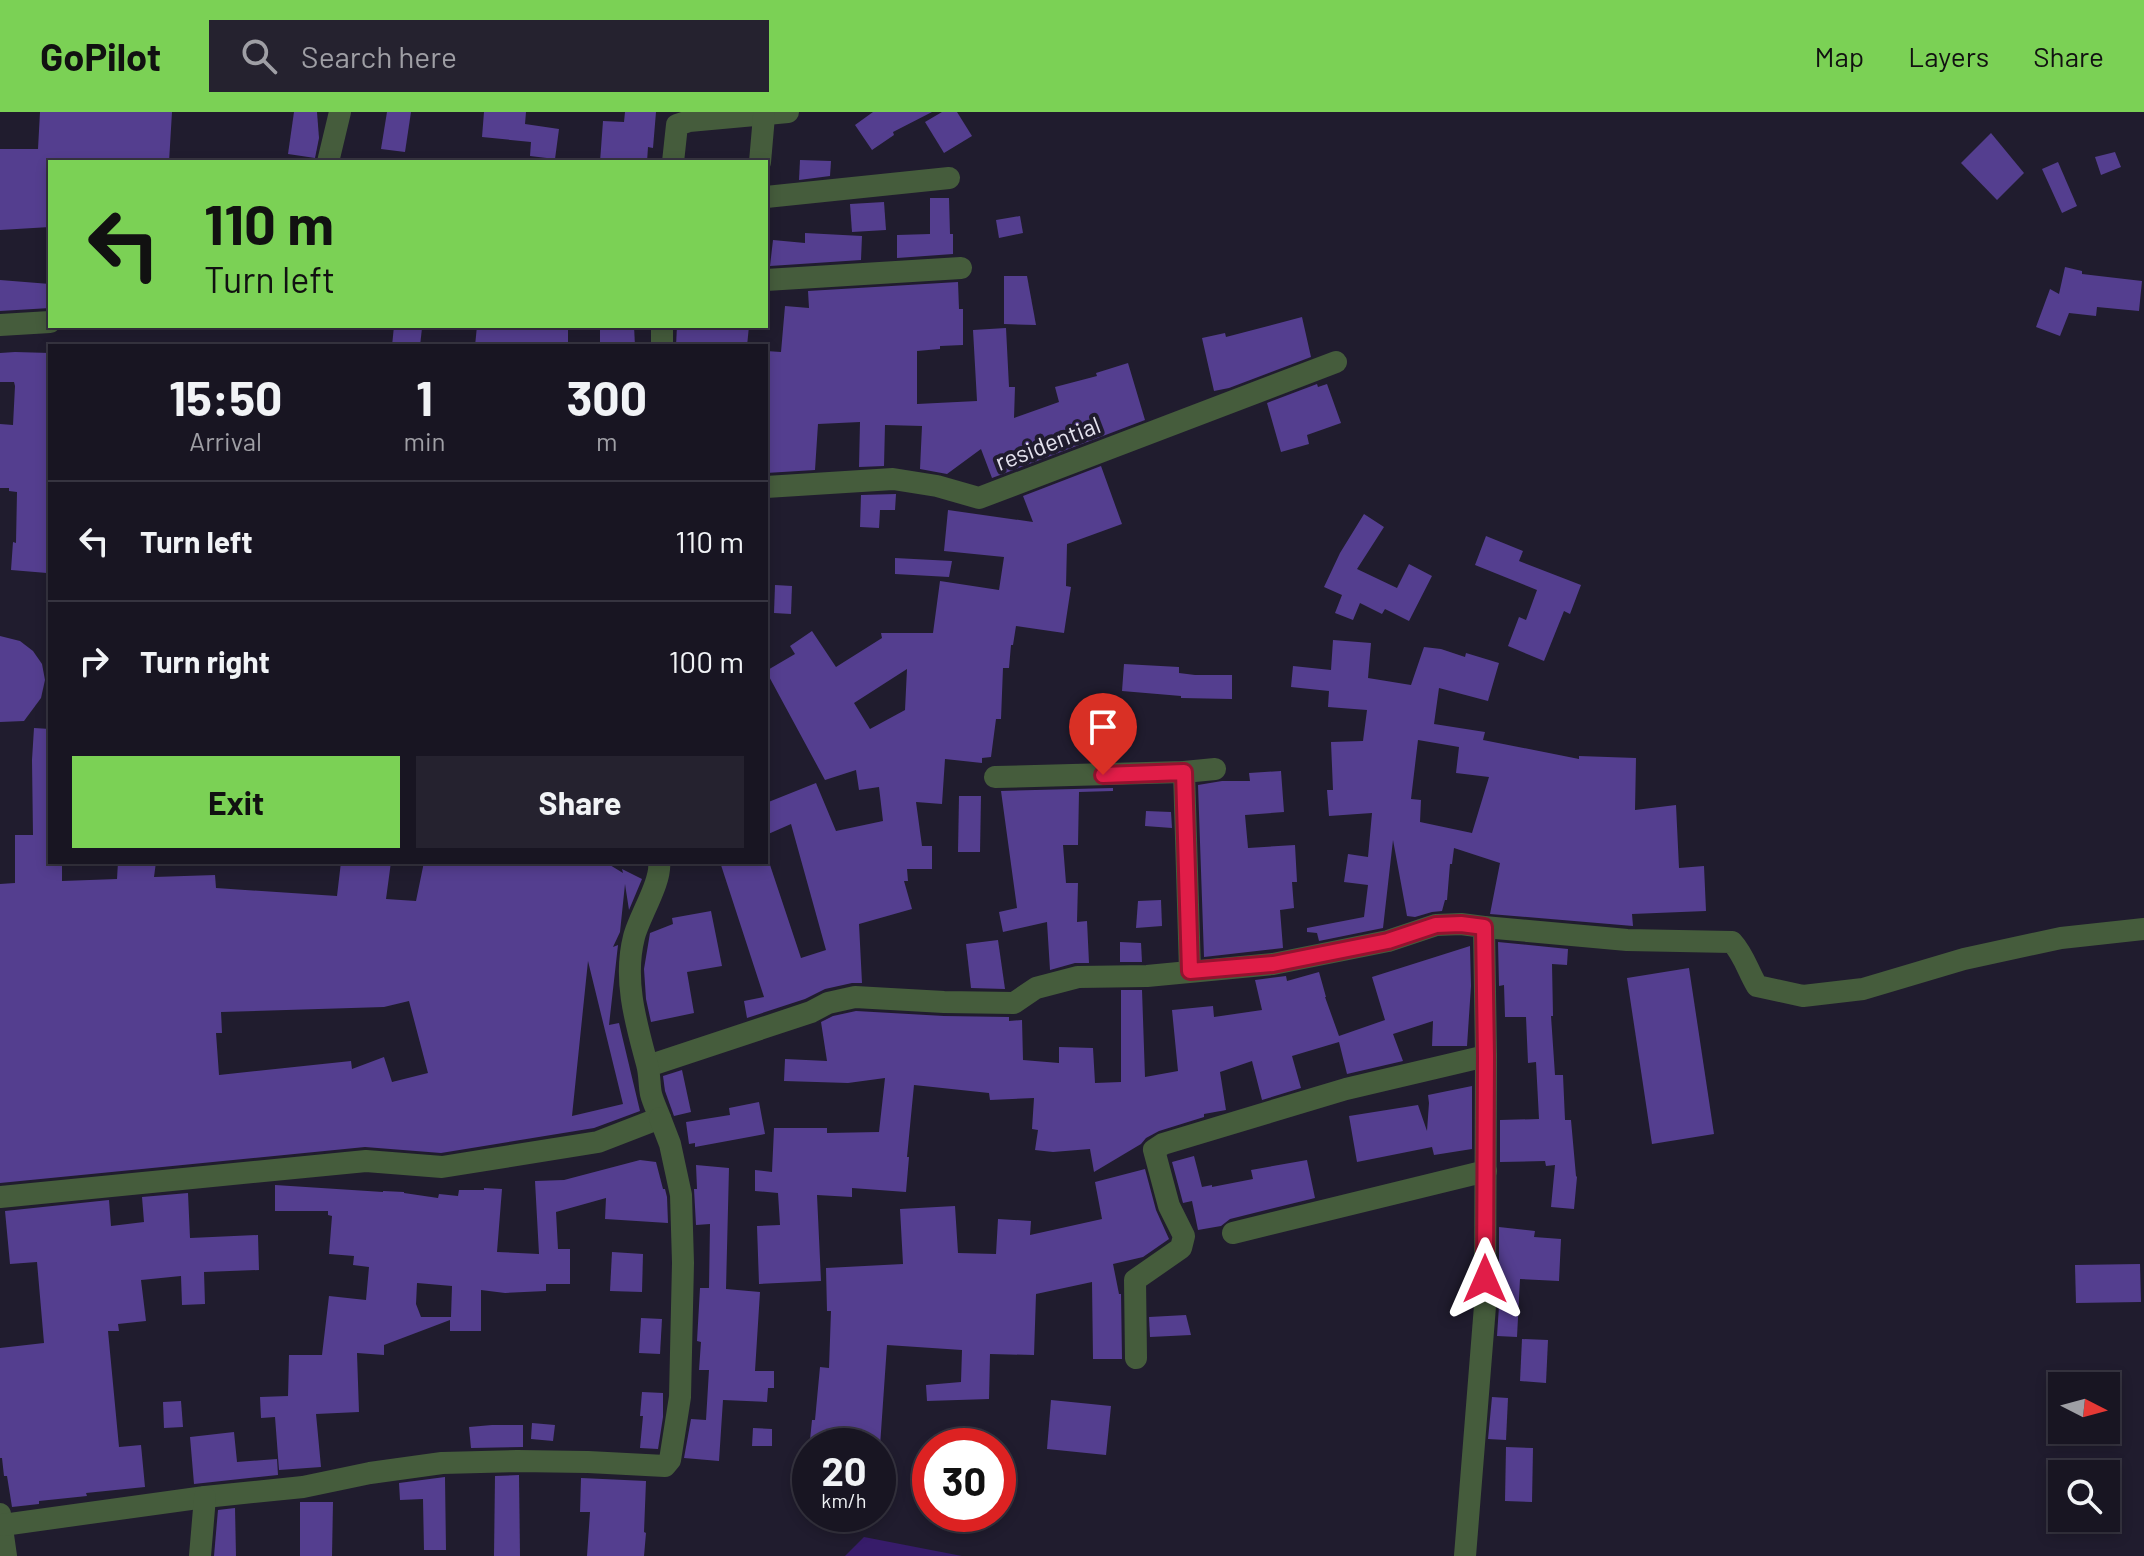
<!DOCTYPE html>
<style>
body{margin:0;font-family:Barlow,sans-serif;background:#25222f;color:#f1f3f6;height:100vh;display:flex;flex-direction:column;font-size:30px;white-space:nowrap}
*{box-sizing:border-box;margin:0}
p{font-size:26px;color:#9f9fa5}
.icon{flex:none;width:44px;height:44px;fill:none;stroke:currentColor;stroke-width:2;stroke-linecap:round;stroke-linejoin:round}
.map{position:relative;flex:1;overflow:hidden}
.sheet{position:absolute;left:48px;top:232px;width:720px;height:520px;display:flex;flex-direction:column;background:#181522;border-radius:0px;box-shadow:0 4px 12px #0003,0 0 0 2px #363440}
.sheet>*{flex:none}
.top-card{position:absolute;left:48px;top:48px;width:720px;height:168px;border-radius:0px;box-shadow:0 4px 12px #0003,0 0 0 2px #363440;background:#7bd155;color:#111;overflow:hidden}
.needle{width:52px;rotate:96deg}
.buttons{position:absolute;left:2048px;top:1260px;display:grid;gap:16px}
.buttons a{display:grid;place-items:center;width:72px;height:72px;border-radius:0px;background:#181522;box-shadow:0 4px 12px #0003,0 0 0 2px #363440;font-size:40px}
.speed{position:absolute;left:792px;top:1316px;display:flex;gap:16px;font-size:40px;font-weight:700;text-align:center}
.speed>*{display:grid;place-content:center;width:104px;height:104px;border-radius:50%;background:#181522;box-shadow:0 4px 12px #0003,0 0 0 2px #363440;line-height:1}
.speed small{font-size:20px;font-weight:400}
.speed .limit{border:12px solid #d22;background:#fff;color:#111}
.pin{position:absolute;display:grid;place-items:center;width:68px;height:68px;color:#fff;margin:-82px -34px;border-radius:50% 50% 50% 0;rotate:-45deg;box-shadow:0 0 8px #0007}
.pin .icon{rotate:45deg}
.me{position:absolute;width:88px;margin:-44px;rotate:0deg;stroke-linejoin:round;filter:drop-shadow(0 0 6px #0008)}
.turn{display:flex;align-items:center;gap:28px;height:168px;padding:0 24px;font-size:36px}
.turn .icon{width:104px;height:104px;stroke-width:2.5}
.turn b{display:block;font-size:56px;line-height:68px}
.eta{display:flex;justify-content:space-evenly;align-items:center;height:136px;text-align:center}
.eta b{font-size:48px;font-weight:700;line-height:56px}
.button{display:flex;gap:16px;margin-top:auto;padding:16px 24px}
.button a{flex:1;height:92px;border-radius:0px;background:#7bd155;color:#111;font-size:32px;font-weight:700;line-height:92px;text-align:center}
.button a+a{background:#25222f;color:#f1f3f6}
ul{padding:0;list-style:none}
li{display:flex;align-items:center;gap:24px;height:120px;padding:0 24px;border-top:2px solid #363440}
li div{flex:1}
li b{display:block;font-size:30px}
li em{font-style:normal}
header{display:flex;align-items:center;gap:48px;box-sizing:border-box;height:112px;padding:0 40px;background:#7bd155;color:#111}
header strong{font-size:38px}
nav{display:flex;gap:44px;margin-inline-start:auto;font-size:28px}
.search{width:560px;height:72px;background:#25222f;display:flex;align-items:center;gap:20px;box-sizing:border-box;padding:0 28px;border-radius:0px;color:#9f9fa5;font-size:30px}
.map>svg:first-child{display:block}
.water{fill:#371c6a}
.building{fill:#543e8f;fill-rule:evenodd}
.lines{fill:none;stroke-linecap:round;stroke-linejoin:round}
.street{stroke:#455c3c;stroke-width:22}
.route-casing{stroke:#92132f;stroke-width:20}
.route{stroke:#e11d48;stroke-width:14}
.labels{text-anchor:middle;stroke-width:8;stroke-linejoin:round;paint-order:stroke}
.street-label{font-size:24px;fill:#e4e2ee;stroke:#201c2e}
</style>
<header>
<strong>GoPilot</strong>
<div class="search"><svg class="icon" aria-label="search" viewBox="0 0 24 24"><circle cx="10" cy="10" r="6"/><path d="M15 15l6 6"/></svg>Search here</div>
<nav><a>Map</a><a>Layers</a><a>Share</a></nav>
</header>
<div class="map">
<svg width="2144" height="1444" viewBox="0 0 2144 1444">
<rect width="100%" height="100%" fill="#201c2e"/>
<path class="water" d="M864,1425l98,19h-117z"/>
<g class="building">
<path d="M40,0h132l-3,50h-68l-51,-4v69l-50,3v-81h38z"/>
<path d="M294,0h23l2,26 -4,20 -27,-4z"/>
<path d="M387,0h24l-6,40 -24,-3z"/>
<path d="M484,0h42l-1,12 34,5 -4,30 -25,-3 1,-14 -49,-5z"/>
<path d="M625,0h31l-3,36 -5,-1 -1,15h-47l3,-41 21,1z"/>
<path d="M873,0h59l-39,20 1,3 -22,15 -17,-25z"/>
<path d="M942,0h15l15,24 -28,17 -19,-31z"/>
<path d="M1991,21l33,40 -27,27 -36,-37z"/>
<path d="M2115,40l6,15 -20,8 -6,-18z"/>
<path d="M800,48l31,1 -1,15 -31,4z"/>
<path d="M2058,50l19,44 -15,7 -20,-44z"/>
<path d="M930,86h19l1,36h3v20l-56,4v-23l33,-1z"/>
<path d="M884,90l2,28 -34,2 -2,-28z"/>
<path d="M1020,104l3,17 -24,5 -3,-18z"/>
<path d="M805,121l57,3 -1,24 -91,6 3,-26 32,3z"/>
<path d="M2065,155l17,4v3l60,7 -3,30 -42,-4 -1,9 -27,-3 -9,23 -24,-9 14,-38 9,5z"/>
<path d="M1004,164h23l9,49 -32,-1z"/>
<path d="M0,168l50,4v24l-50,3z"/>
<path d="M958,170l1,27h4v36l-23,1v3l-23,2v53l60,-3 -4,-71 33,-2 3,59h6l-1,31 45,-16 -4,-15 42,-11 -1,-3 32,-10 17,57 -153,58 -11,-29 -34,25 -27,-5 2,-43 -37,-1 -1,41 -25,1 1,-45 -42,2 -3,46 -49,3v-122l15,1 4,-46 24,2 -1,-17z"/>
<path d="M1302,205l9,40 -82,31 -15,3 -12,-53 23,-5 1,4z"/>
<path d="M394,214l28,2 -2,18h-28z"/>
<path d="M477,214h91v20h-93z"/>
<path d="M600,214h34l1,20h-35z"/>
<path d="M677,214h72l-2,20h-71z"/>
<path d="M15,240l35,1v140h-2l-1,52h2l-2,28 -36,-3 2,-28 3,1 1,-51 -8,-1v-3h-9v-64l13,1 2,-39 -1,-4h-14v-29z"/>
<path d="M1317,272l1,3 9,-3 14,39 -34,12 2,9 -28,8 -14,-49z"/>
<path d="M1101,354l21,58 -55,20 -1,42 5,1 -7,46 -48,-7 -3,19h-2l-2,23h-6l-2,51h-5l-5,38 -9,1v5l-37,-4 -3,45 -26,-2 6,44h10v23h-25l1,12h-4l8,28 -53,15 3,59h-10l-27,6 -20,10 -58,19 -3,-17 20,-4 -44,-135h49l32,96 25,-8 -35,-126 -25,11v-32l50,-20 20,48 47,-10 -4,-34 -20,3 -3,-20 -31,10 -59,-109 29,-17 -5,-8 22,-15 24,36 46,-29 -1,-5h52l7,-52 59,9 5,-33 -60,-6 4,-41 85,12 -10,-26zM907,557l-2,41 -35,19 -16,-26z"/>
<path d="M896,382l-1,16h-15l-1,18 -19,-1 1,-32z"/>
<path d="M1364,402l20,13 -27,42 40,19 12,-24 23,12 -23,45 -24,-12 -3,5 -22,-11 -7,17 -18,-7 7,-18 -18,-8 16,-34z"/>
<path d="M1486,424l37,15 -4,10 62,24 -11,29 -6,-3 -20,50 -36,-15 11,-29 7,3 11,-30 -62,-25z"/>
<path d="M895,446l57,3 -3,16 -54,-3z"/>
<path d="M775,473l17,1 -1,28 -17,-1z"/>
<path d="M0,524l20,5 13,10 9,13 3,16 -4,18 -17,23 -24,1z"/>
<path d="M1333,528l38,3 -3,35 43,7 13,-38 17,2 24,8 1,-4 33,10 -11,38 -49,-13 -5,36 51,8 -2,8 96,19v-3l57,2 -1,52 41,-5 3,63 25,-2 2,45 -74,3 1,12 -143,-12 10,-51 -46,-15 -2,16h-2l-3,36h-2l-3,11 -10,1 -17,5 -8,-1 -14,-76 -10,88 -64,13 -2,-8 -10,-1v-4l57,-11 4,-32 -24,-3 4,-28 20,3 4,-44 -43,3 -2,-26h6l-2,-48 32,-1 4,-31 -39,-3 1,-16 -38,-4 2,-21 38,4zM1418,628l41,7 -3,26 33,4 -17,56 -52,-11 1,-22 -10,-1z"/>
<path d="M1124,552l55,3v6l16,2h37v24l-51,-1v-2l-59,-5z"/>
<path d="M34,616l16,1v133h12v19l55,-2 1,-17h38l-2,15 61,-2 1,13 121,8 4,-34h50l-5,37 30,2 8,-39h181l18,11 -1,-4 20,10 -13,31 -4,-26 -5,48 -7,15 5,-2 -9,80 10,-2 21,88 -46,17 -153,25 -76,-6 -365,36v-299l15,-1v-48h18l-1,-75zM588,849l35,143 -51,12zM409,889l19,72 -36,9 -8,-25 -32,12 -1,-8 -132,14 -3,-42h6l-1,-21 163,-5z"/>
<path d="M1281,659l3,41 -39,3 3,33 47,-3 2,37h-5l2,26 -14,2 3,38 -79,9 -6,-172 24,-4h28l-1,-8z"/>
<path d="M1113,676v3l-34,1 -1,53h-15l3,38h12l-1,39 10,-1 2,42h-14l-25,7 -3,-48 -44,10 -4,-20 18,-4 -16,-117z"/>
<path d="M959,684h22l-1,56h-22z"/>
<path d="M1146,699l25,1 1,16 -27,-2z"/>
<path d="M1161,788l1,26 -26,2 2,-27z"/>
<path d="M711,799l11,55 -35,6 7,41 -43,9 -5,-23 -2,-30 6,-36 23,-9 -1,-6z"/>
<path d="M998,828l7,49 -34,-1 -5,-44z"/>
<path d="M1120,830l21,1 1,19h-22z"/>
<path d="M1498,830l70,7 -1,16 -15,-1 1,52h-2l4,59h8l2,45h6l5,56 1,1 -3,32 -23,-2 4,-42 -9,1 -1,-5 -45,1v-42l39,-1 -3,-57 -8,1 -2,-46h-21l-1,-32 -5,1z"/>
<path d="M1470,834l1,40 -4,60h-35l1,-25 -40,13 10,27 -56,13 -8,-32 -47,14 9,32 -39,12 -10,-39 -32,11 6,38 -22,4v3l-45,14 -13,7 -5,6 -47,28 -4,-23 -37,3 -18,-2 3,-20 -6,-1 2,-31 -44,2 -1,-7 -75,-8 -7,72h2l-3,35 -54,-4v9l-35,-2 4,86 -62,3 -2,-58 23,-1 -2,-32 -23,-2v-21l17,2 2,-44h53v5l52,-1 6,-54 -37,5 -64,-2 1,-22 42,2 -6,-39 12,-6 23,-5 88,5 65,1v4l13,-1 1,40 36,3v-16l34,1 2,35 26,-1v-92h21l3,87 33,-6 -6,-61 41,-4 1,11 48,-7 -7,-30 31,-4 1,5 32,-9 7,25h-1l14,39 46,-16 -13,-43z"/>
<path d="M1689,856l25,166 -62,10 -25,-166z"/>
<path d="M682,958l9,42 -17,4 -9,-25 -2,-15z"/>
<path d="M1472,974v63l-38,6 -2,-8 -75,15 -8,-46 69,-11 9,26 2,-28 -1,-8z"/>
<path d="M759,990l6,32 -70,13v-4l-6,1 -3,-22 44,-7 -1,-7z"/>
<path d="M1194,1044l8,31 10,-2v2l41,-8 -2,-9 56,-10 8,38 -85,21 -9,7 -23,4 -6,-29 -9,2 -11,-41z"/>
<path d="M640,1048l16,2 7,27h2l2,8 1,26 -63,-4 1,-21 -50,14 2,37h12v35h-24v7l-41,2 -24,-3v41h-31v-11l-66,25v10l-27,-2 2,59 -43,2 5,53 -42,3 -4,-53 -14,1 -1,-21 28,-1 1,-41h33l7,-59 37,4 3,-33 -16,-2 1,-9 -25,-2 3,-38 -4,-1v-4h-53v-26l108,7v-1l21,1v1l34,5 1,-4 19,2 1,-6h25v-2l18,1 -5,63 42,2 -4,-73 29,-1zM417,1171l35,3 -1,31h-30l-5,-13z"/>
<path d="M696,1053l33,3 -3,121 34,3 -5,79h19v17h-6l-1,14 -44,-2 -4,61 -35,-3 7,-39 15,1 3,-50h-10l2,-28 -4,-1 3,-53h9l1,-64 -14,1 -2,-36h3z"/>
<path d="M1145,1057l11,41 13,29 -26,18 -30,7 6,30h2l1,65h-29l-1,-77 -56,12 -2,61 -44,-1 -1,45 -62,2 -1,-16 35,-3 1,-32 -75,-5 -7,101h-31v-3l-39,-3 2,-20h3l5,-53 9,1 2,-57h-4l-1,-43 77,-4 -3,-55 55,-3 3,47 38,1 2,-35 33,2 -1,14 72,-16 -7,-37z"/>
<path d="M188,1081l2,45 68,-3 1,35 -55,2 1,32 -23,1 -1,-29 -40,4 5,41 -28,3 1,7h-11l11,116 22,-2 4,42 -59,6 1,3 -48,5v3l-27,3 -5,-31h-3l-2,-18h-2v-110l44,-5 -7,-81 -27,2 -5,-53 104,-11 2,26 33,-4 -2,-25z"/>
<path d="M1499,1115l36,4 -1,6 27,2 -2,42 -39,-2 -3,58 -20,-1 2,-30z"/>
<path d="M612,1140l31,2 -1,38 -32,-1z"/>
<path d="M2140,1152l1,38 -65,1 -1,-38z"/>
<path d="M1186,1203l5,20 -41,2 -1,-20z"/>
<path d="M641,1206l21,1 -2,35 -21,-1z"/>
<path d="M1522,1227l26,1 -2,43 -26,-2z"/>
<path d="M642,1280l21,1v24l-5,32 -18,-1 3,-32h-3z"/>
<path d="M1492,1285l16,1 -2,42 -18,-1z"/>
<path d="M1051,1288l60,6 -5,49 -59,-6z"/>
<path d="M181,1289l2,26 -19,1 -1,-26z"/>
<path d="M532,1311l23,2 -2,16 -22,-2z"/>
<path d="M492,1313h31v22l-52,1 -2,-21z"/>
<path d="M753,1316l19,1v17h-20z"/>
<path d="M234,1320l3,30 40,-3 1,16 -84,9 -4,-47z"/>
<path d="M1506,1335l27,1 -1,54 -27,-1z"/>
<path d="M519,1363l1,81h-26l1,-80z"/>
<path d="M445,1365l1,73h-22l-1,-51 -23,1 -1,-17z"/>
<path d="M581,1366l65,3 -2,51 2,1 -2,23h-57l3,-44h-10z"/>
<path d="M300,1390h33l-1,54h-32z"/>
<path d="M235,1396l1,48h-22l4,-46z"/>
</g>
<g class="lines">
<g class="street">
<path d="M328,50l12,-50"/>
<path d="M673,50l4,-37 12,-4 99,-9"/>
<path d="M760,50l4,-46"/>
<path d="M766,85l183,-19"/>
<path d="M766,168l195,-12"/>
<path d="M0,213l50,-3"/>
<path d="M662,234v-20"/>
<path d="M766,375l127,-8 44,7 42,12 357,-136"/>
<path d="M1184,660l6,199"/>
<path d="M995,665l189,-5 31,-3"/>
<path d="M1484,815l143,13 105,2c12,13 16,29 25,44l46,10 60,-7 101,-30 97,-21 83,-9"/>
<path d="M648,954l163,-54 17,-9 27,-6 89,5 70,1 22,-15 42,-11 69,-1 126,-12 115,-23 48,-16 25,-1 23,3 2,129 -1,250 -20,250"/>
<path d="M0,1085l366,-36 76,6 156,-25 62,-24c-3,-8 -7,-16 -9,-24 -2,-9 -1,-20 -4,-30 -11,-41 -24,-84 -13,-127 5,-20 28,-56 25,-75"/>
<path d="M1233,1121l253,-62"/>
<path d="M1136,1246l-1,-78 46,-32 3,-12 -15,-30 -15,-56 9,-6 183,-55 140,-33"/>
<path d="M0,1402l6,42"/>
<path d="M3,1413l202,-28 98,-10 67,-14 72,-10 75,-2 71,1 77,4 5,-6 10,-63 3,-134 -2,-68 -11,-51 -10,-26"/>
<path d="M200,1444l5,-59"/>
</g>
</g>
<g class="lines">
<defs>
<path id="route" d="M1103,663l81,-3 6,199 83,-7 115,-23 48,-16 25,-1 23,3 2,129 -1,223"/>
</defs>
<use href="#route" class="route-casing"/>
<use href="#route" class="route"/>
</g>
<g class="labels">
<g class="street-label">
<text transform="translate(1048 332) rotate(-21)" y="8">residential</text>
</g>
</g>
</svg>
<div class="buttons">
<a><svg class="needle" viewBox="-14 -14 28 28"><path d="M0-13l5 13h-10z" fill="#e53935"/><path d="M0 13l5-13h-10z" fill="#9f9fa5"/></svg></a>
<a><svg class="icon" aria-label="search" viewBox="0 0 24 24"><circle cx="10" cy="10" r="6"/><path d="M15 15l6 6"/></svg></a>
</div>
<div class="speed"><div>20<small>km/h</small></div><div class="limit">30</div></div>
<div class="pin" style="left:1103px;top:663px;background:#d93025"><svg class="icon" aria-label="arrive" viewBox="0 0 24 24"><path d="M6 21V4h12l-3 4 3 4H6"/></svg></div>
<svg class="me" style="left:1485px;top:1167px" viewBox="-20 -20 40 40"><path d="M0-17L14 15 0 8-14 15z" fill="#e11d48" stroke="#fff" stroke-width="4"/></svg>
<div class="top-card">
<div class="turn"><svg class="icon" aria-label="left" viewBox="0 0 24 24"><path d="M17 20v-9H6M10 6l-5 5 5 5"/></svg><div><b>110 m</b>Turn left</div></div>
</div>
<section class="sheet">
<div class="eta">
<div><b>15:50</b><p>Arrival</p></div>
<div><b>1</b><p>min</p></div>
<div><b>300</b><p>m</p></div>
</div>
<ul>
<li><svg class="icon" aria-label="left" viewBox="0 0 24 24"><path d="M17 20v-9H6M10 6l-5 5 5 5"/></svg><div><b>Turn left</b></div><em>110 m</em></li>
<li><svg class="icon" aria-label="right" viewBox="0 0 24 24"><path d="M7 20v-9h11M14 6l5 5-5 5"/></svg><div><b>Turn right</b></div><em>100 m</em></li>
</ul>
<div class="button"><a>Exit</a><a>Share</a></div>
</section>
</div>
